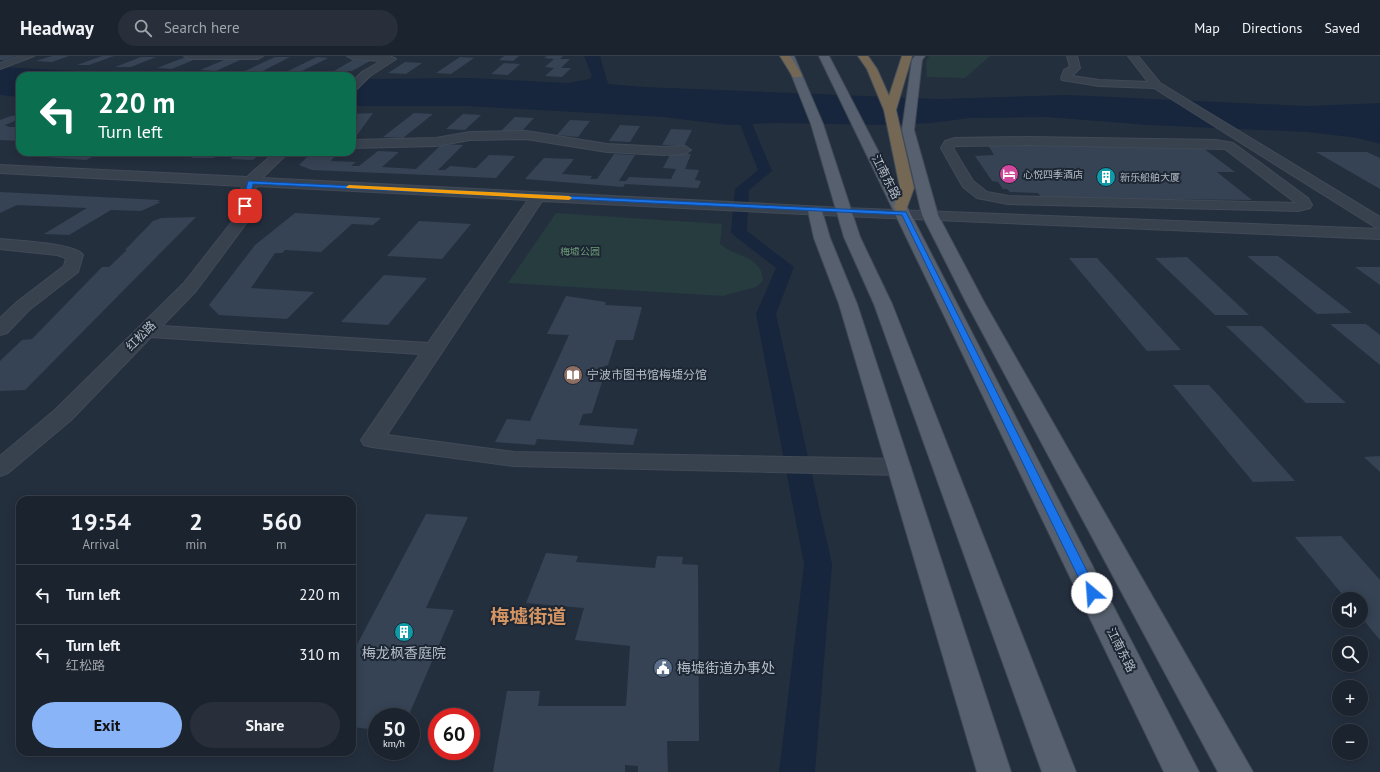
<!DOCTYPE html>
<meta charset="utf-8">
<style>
body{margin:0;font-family:"PT Sans","Noto Sans SC",sans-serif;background:#282f3a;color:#f1f3f6;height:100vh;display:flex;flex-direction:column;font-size:15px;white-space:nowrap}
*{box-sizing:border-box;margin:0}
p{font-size:13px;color:#a0a4aa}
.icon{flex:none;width:22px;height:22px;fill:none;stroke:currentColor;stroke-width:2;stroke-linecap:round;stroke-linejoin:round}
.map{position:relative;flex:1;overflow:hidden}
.panel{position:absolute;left:16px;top:440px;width:340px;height:260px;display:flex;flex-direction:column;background:#1b232e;border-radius:12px;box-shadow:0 2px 10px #0003,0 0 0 1px #39404a}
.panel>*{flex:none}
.hud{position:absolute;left:16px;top:16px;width:340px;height:84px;border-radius:12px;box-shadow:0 2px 10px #0003,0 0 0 1px #39404a;background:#0b6e4f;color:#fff;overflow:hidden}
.tools{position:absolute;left:1332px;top:536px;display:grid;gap:8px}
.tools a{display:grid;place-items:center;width:36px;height:36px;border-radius:50%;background:#1b232e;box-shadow:0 2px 10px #0003,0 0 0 1px #39404a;font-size:20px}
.speed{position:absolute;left:368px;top:652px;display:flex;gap:8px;font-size:20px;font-weight:700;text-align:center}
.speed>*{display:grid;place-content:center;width:52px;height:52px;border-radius:50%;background:#1b232e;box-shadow:0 2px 10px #0003,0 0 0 1px #39404a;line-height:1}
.speed small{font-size:10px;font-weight:400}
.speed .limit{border:6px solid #d22;background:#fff;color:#111}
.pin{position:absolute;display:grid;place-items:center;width:34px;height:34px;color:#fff;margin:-17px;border-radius:8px;box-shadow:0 2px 6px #0006}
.me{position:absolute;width:44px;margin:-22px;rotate:333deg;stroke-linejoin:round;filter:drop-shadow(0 0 3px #0008)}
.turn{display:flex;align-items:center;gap:14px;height:84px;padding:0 16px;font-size:18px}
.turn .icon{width:52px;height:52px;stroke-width:2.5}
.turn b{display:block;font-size:28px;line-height:34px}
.eta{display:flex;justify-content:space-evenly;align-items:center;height:68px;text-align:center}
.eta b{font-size:24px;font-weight:700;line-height:28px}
.button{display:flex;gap:8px;margin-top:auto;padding:8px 16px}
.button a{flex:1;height:46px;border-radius:24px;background:#8ab4f8;color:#111;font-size:16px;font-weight:700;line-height:46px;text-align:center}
.button a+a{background:#282f3a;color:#f1f3f6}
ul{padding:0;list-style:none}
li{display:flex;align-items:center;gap:12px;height:60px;padding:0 16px;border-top:1px solid #39404a}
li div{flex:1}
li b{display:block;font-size:15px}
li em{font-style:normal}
header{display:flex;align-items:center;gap:24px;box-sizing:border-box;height:56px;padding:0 20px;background:#1b232e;border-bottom:1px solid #39404a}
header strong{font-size:19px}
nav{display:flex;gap:22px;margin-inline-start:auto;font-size:14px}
.search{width:280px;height:36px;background:#282f3a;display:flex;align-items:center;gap:10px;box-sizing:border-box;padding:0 14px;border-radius:22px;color:#a0a4aa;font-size:15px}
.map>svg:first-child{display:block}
.green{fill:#263c3f}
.water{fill:#17263c}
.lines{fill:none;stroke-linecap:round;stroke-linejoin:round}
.canal{fill:#17263c;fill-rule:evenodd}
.building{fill:#364354}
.minor-casing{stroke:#414a57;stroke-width:2}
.major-casing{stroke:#414a57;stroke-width:2}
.highway-casing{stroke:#434c59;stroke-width:2}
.minor{fill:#38414e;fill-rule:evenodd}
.major{fill:#56606e;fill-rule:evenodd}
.highway{fill:#746855;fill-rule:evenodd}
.route{fill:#1a73e8;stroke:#114b97}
.slow{fill:#f59e0b}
.labels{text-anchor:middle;stroke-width:4;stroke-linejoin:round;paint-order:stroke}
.far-poi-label{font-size:10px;fill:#b4bcc9;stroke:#1d2633;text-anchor:start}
.far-park-label{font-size:10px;fill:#6b9a76;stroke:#1d2633}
.street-label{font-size:12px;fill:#b4bcc9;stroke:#1d2633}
.poi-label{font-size:12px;fill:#b4bcc9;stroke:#1d2633;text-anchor:start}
.near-poi-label{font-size:14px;fill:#b4bcc9;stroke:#1d2633}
.near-district-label{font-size:19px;font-weight:bold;fill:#d59563;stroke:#1d2633}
</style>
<header>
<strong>Headway</strong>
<div class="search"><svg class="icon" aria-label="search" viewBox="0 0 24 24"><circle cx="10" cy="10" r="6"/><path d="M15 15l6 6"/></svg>Search here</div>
<nav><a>Map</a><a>Directions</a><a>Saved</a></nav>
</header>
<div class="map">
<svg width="1380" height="716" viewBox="0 0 1380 716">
<rect width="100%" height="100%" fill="#242f3e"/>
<g class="green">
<path d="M929,0h61l-25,22 -38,-1 -1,-16z"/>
<path d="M556,157l166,11 -2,20c16,14 42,11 43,37l-7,6 -33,9 -215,-13z"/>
</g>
<g class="water">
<path d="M584,0h16l8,28 37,3 293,12 131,-4 238,11 73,-3v35l-13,1 -60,-7 -159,-7 -101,-8 -77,1 -39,5 -50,2 -105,-2 -47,2 -66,-8 -197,-11h-114v-27l119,-1 96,5 23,-4 2,-3z"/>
<path d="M0,11l177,9h-157v21l-20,-2z"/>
</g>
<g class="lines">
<g class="canal">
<path d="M740,49l6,4 26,62 -23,19 -2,41 47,36 -18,47 56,250 -17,208h-36l25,-208 -48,-250 20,-46 -45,-35 4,-44 23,-19 -24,-61z"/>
<path d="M1343,70l37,10v8l-41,-11 -2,-3 2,-3z"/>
</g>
</g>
<g class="building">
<path d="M0,0h16l-11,4h-5z"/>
<path d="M52,0h17l-17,6 -16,-1z"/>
<path d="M102,0h12l-25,9h-12z"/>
<path d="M504,0h15l-6,5 -14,-1z"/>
<path d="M547,0h16l-3,3h10l-9,9h10l-9,9 -17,-1 9,-8 -9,-1 9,-8 -10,-1z"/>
<path d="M141,1h15l-25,10h-16z"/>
<path d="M275,1h15l-31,16 -16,-1z"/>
<path d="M317,1l11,1 -32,16 -12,-1z"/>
<path d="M460,1l14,1 -23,16 -15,-1z"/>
<path d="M183,2h15l-26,11 -15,-1z"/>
<path d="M224,4h16l-24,11 -16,-1z"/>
<path d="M353,4l17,1 -18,10h-18z"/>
<path d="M405,6l17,1 -16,11 -18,-1z"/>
<path d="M504,7l16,1 -12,11 -17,-1z"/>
<path d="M373,57l-18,25h-3v-24z"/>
<path d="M414,57l19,1 -30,24 -20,-1z"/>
<path d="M463,58l18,1 -16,15 -19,-1z"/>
<path d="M20,59v4l-15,6 4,2h11v6l-3,2 3,2v4l-20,-1v-20l11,-4z"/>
<path d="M515,61l19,1 -14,15 -20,-1z"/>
<path d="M570,64l20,1 -12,16 -21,-2z"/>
<path d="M620,69l20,1 -10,16 -21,-1z"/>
<path d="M671,73l21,1 -8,16 -22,-1z"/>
<path d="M442,88l21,1 -25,25h7l5,-4 26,2 13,-13 26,1 -19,22 -184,-8 -13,-5 13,-13h26l-7,9 25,1 -5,4h8l19,-15 21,1 -17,15 34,2z"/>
<path d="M988,89l215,3 32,24h-18l35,28 -210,-2 -4,-5 -28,-1 -3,-3h-4l-5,-7 -6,-1 -17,-25 19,-1z"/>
<path d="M39,96h64l-17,8 -56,-4z"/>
<path d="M160,96h24l-9,5 -22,-1z"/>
<path d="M201,96h23l-10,6h-23z"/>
<path d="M240,96h24l-11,8 -23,-1z"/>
<path d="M1316,96h51l13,6v31z"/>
<path d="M671,97l20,1 -6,15 14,1 -4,10 6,1 -3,7 -73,-4 -2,3 -98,-8 19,-21 30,1 -12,15 30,2 -2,3h7l17,-25 21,1 -16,26h7l3,-4 42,2 5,-10 -13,-1z"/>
<path d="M0,136l160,8 -3,2h4l-20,9 -30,-1 -42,25 -25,-1 43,-26 -70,-3 -17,8z"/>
<path d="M295,157l86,5 -8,7 -21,-1 -31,28 -36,-2 -3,3h-7l-24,35 63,4 -27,27 -68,-4 -10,-10 46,-60z"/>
<path d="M196,161l-171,173 -25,1v-30l22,-21 10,-1 70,-72h7l18,-17h-2l28,-29 8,-3z"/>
<path d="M419,165l52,3 -29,35 -55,-3z"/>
<path d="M1247,200h31l74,57 -35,1z"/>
<path d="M1187,201l62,58h-34l-60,-57z"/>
<path d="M1069,202h28l84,92 -34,1z"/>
<path d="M1355,211h25v18z"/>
<path d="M384,219l43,3 -39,47 -47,-3z"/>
<path d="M566,240l40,6 -1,3 37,2 -9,33h-17l-8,25 -10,3 -5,14h9l-10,31 -9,1 -4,11 59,4 -5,16 -96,-6 -2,6 -40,-3 12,-23 23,2 39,-86 -22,-1z"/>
<path d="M1330,268h36l14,11v30z"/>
<path d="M1226,270h36l84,77h-40z"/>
<path d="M1173,329h36l86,96 -42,1z"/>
<path d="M1380,400v16l-16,-15z"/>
<path d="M426,458l42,3 -42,91 28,2 -46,107h-31v13l-25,-3v-73z"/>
<path d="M1341,480l39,44v60l-19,-23v-18h-15l-51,-62z"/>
<path d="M546,497l32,3 -2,6 79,6 2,-12 26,1 -1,7 16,1 1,176h-32l1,31h-30v-6l-13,-1v7h-132l14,-81h33l-2,15h88l4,-60 -55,-6 9,-32 -58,-5z"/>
</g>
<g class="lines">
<defs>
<g id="minor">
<path d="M20,0h14l-34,13v-6z"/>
<path d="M184,0h79l-5,3h-69z"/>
<path d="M347,0h43l6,3 -26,17 -14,14 -4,1v-9l10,-10 19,-11 -29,-2z"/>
<path d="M1067,0h10l3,12 -8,8 27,4 49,2 -20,-26h10l22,27 220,134v12l-5,-2 -221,-139 -55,-2 -37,-6 -1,-2 3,-8 6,-3z"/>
<path d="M526,75l81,13 57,3 21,-1 6,4 -6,4 -21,1 -57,-3 -81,-13 -56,1 -34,6 -84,2v-8l84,-2 34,-6z"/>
<path d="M1027,81l189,3 17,3 75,55 4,7 -2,3 -12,3 -290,-7 -31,-6 -14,-11 -22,-39 4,-7 10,-3zM1027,89l198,4 71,54 -288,-7 -21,-4 -14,-11 -20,-33 3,-2z"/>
<path d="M275,96h14l-27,26 582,30 536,21v10l-536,-23 -302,-15 -155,234 127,17 385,7 8,3 4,5 -4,5 -8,3 -385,-9 -142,-19 -8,-2 -3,-5 59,-86 -269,-17 -80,83 -63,53 -8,3v-20l55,-46 129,-127 51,-65 7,-32 -242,-13v-8l247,12zM256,130l272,14 -100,143 -266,-17 34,-35 54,-73z"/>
<path d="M0,183c16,2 75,4 83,16l-5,17 -49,38 -22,23 -7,2v-17l17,-16 47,-36 2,-8 -9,-3 -57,-6z"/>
</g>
<g id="major">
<path d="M784,0h10l29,68 37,113 32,67 184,468h-34l-168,-468 -30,-67 -33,-113z"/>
<path d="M819,0h10l370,716h-35z"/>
<path d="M915,0h10l-3,4 -8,70 24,85 46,87 269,470h-35l-252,-470 -44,-87 -20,-85 10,-70z"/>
<path d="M815,151l5,1 2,3 8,27 27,66 154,468h-34l-138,-468 -25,-66 -6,-27 2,-3z"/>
</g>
<g id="highway">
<path d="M780,0h10l12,19 -1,2h-8z"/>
<path d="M858,0h10l9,13 12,27 13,-40h10l-16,54 18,78 -8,22h-10l-2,-3 6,-19 -16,-78 -17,-41z"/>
</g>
</defs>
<use href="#minor" class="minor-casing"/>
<use href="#major" class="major-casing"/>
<use href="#highway" class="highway-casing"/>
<use href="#minor" class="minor"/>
<use href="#major" class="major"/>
<use href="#highway" class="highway"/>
</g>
<path class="route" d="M248,125l658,31 192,381 -2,3h-8l-2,-3 -184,-378 -649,-31 -5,22 -3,2 -3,-2z"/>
<path class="slow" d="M349,129l220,11 3,2 -3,2 -222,-12 -1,-1z"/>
<defs>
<symbol id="hotel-disc" viewBox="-11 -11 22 22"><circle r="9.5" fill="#d1479c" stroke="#1d2633"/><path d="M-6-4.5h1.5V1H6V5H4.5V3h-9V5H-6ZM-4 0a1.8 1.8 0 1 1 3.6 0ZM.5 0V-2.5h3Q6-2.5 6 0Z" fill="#fff"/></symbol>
<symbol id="building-disc" viewBox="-11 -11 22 22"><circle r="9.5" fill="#0f9aa8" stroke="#1d2633"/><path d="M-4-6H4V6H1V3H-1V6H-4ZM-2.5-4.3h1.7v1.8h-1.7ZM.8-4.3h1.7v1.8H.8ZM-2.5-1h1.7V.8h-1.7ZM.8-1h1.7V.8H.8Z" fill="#fff"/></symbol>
<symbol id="library-disc" viewBox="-11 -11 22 22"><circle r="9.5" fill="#8d6e63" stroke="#1d2633"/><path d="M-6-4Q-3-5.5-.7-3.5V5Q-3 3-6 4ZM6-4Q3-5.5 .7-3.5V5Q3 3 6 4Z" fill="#fff"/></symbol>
<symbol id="civic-disc" viewBox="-11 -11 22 22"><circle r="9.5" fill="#5c6f8a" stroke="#1d2633"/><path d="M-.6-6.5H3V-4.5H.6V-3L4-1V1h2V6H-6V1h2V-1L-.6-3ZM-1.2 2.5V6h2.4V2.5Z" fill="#fff"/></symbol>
</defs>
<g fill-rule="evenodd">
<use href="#hotel-disc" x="998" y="107" width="22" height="22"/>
<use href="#building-disc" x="1095" y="110" width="22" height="22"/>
<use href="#library-disc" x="562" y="308" width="22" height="22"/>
<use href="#building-disc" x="393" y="565" width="22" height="22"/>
<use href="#civic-disc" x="652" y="601" width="22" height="22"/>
</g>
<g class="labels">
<g class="far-poi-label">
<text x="1023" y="122">心悦四季酒店</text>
<text x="1120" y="125">新乐船舶大厦</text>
</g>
<g class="far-park-label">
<text x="580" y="199">梅墟公园</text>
</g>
<g class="street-label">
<text transform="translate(886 121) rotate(63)" y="4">江南东路</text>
<text transform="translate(141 280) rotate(-45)" y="4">红松路</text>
<text transform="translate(1121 594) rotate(63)" y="4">江南东路</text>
</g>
<g class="poi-label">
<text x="587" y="323">宁波市图书馆梅墟分馆</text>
</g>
<g class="near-poi-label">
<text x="404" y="602">梅龙枫香庭院</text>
<text x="677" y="617" text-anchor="start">梅墟街道办事处</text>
</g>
<g class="near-district-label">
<text x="528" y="567">梅墟街道</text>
</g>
</g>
</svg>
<div class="tools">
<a><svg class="icon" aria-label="sound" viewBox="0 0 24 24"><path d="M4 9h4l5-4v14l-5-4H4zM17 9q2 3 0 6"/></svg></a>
<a><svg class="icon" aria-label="search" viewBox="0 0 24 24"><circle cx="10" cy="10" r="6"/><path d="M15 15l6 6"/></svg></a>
<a>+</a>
<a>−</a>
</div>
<div class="speed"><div>50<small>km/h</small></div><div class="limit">60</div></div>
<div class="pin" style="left:245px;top:150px;background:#d93025"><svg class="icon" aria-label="arrive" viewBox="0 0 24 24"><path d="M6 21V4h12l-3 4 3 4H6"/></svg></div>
<svg class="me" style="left:1092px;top:537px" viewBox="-20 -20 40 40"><circle r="19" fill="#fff"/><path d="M0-13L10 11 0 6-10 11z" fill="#1a73e8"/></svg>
<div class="hud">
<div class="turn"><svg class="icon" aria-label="left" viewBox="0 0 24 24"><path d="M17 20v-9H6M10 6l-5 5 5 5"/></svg><div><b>220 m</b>Turn left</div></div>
</div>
<section class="panel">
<div class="eta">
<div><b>19:54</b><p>Arrival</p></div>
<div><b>2</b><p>min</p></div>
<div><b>560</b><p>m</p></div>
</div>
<ul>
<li><svg class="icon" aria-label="left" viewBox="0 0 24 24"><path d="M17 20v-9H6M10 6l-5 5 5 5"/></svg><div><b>Turn left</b></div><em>220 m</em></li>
<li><svg class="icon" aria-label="left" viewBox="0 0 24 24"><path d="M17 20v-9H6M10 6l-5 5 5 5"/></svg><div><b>Turn left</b><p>红松路</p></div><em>310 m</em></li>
</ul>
<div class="button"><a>Exit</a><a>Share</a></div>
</section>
</div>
